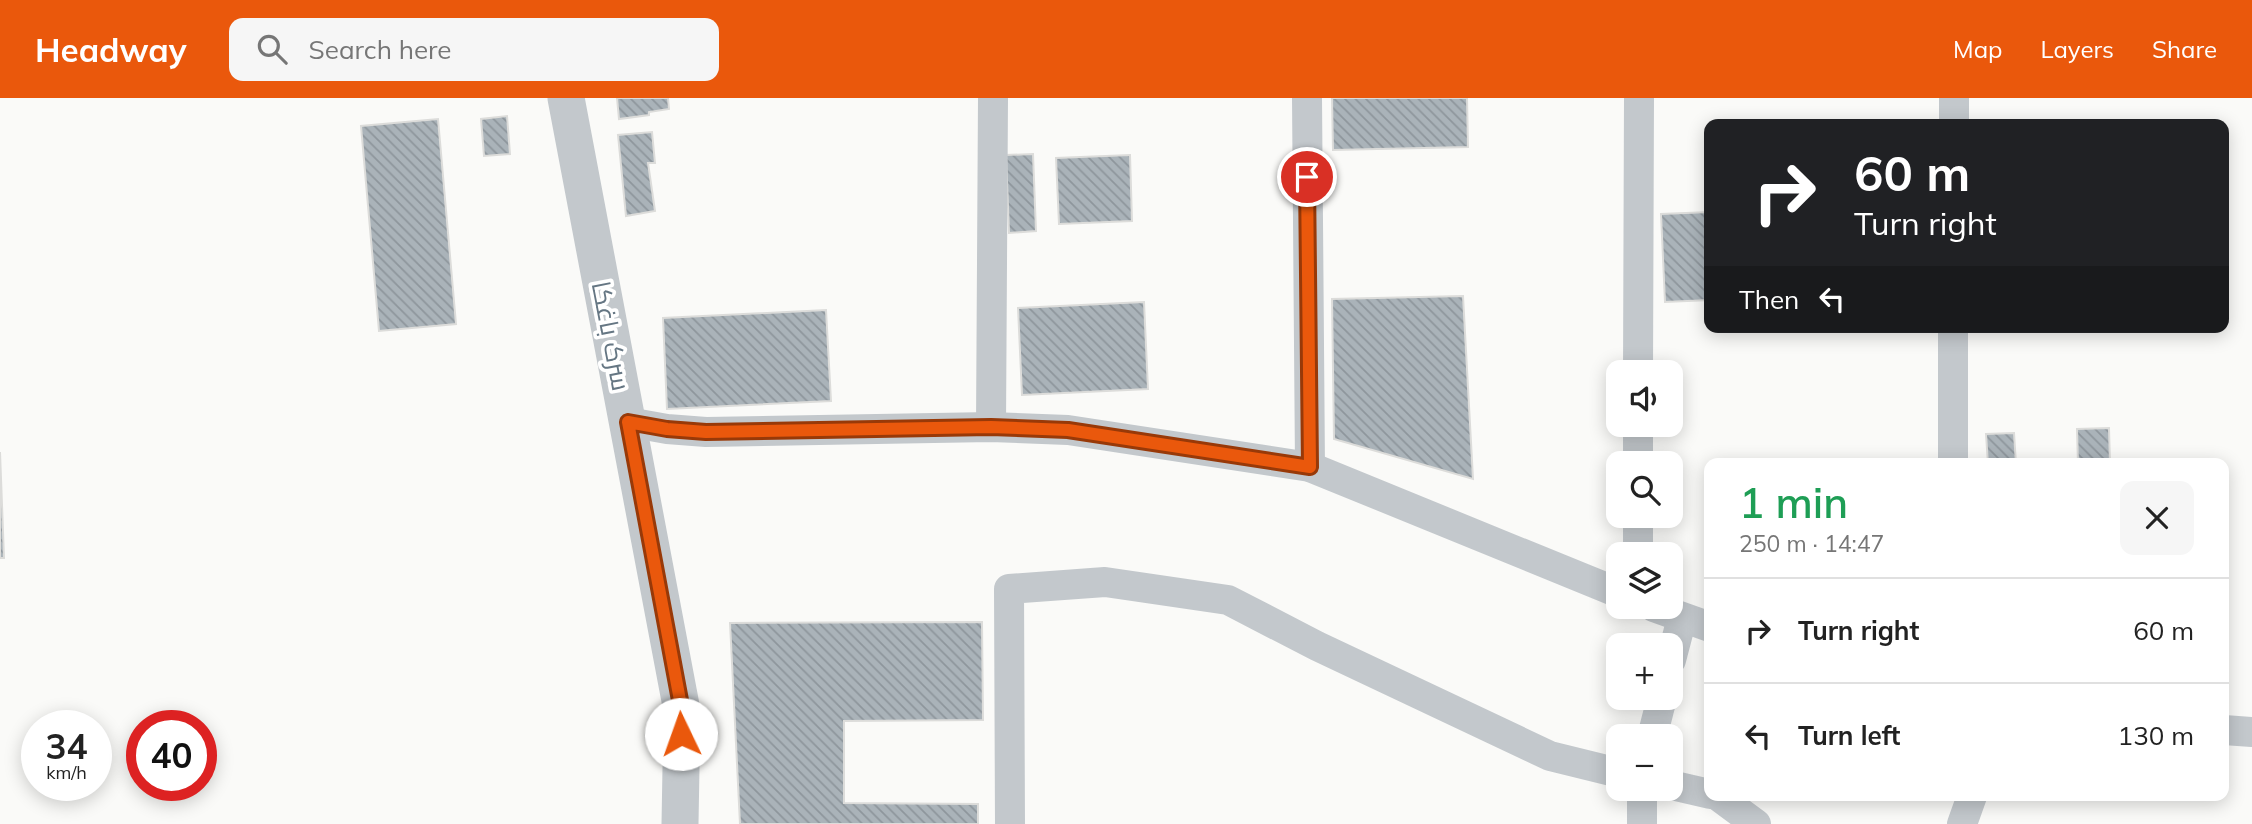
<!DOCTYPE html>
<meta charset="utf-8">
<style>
body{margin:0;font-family:Mulish,Cairo,sans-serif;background:#f6f6f6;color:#222;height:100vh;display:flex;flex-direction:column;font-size:26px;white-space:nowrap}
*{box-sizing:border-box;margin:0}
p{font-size:23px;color:#767676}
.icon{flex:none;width:38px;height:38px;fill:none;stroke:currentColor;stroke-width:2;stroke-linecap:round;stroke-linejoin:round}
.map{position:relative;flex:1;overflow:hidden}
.sheet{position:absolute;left:1704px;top:360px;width:525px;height:343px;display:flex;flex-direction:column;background:#fff;border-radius:14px;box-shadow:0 4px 18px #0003}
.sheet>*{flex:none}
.hud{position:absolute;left:1704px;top:21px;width:525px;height:214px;border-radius:14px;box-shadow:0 4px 18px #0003;background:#202124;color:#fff;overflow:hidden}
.buttons{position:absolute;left:1606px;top:262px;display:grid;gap:14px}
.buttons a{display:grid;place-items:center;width:77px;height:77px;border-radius:14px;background:#fff;box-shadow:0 4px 18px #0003;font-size:35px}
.speed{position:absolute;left:21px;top:612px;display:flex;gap:14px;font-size:35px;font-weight:700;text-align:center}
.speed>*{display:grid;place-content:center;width:91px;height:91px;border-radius:50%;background:#fff;box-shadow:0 4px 18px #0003;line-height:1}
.speed small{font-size:18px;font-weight:400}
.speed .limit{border:10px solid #d22;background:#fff;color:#111}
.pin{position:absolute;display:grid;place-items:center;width:60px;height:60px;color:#fff;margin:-30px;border:4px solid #fff;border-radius:50%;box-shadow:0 2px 7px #0007}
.me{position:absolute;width:77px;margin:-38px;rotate:357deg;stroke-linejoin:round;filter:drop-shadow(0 0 5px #0008)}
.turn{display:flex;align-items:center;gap:24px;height:147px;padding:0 35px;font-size:32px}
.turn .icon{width:91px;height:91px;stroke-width:2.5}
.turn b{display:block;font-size:49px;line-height:60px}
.then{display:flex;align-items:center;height:66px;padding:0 35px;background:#0003;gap:14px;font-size:26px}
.round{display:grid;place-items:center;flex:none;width:74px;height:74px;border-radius:14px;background:#f6f6f6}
.head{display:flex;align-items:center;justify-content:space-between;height:119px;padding:0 35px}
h1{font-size:42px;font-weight:600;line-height:52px;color:#1e9e55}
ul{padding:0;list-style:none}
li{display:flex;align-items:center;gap:21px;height:105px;padding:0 35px;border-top:2px solid #e0e0e0}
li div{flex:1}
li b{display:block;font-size:26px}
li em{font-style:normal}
header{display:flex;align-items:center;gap:42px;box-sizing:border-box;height:98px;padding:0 35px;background:#ea580c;color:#fff}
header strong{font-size:33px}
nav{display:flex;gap:38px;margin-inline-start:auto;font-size:24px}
.search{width:490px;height:63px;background:#f6f6f6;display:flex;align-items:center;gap:18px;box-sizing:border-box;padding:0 24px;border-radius:14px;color:#767676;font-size:26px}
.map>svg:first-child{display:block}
.building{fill:url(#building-back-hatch);stroke:#dcdcda;stroke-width:2}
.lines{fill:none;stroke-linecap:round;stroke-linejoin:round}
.minor{stroke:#c3c8cc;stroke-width:30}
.tertiary{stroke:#c3c8cc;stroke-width:37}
.route-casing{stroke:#983908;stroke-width:18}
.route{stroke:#ea580c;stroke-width:12}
.labels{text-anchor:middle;stroke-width:7;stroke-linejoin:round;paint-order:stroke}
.street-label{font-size:26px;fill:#657683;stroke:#fff}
</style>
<header>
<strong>Headway</strong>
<div class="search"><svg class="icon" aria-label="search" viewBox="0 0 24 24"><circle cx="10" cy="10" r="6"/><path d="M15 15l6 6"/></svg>Search here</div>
<nav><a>Map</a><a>Layers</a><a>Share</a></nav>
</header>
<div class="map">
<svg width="2252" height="726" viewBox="0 0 2252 726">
<defs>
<pattern id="building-back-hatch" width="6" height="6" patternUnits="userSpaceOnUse" patternTransform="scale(1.75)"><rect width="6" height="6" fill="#aab3b9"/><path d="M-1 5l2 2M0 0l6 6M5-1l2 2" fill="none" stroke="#8e969c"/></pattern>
</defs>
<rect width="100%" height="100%" fill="#fafaf8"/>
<g class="building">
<path d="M617,0h51l1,11 -20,3v3l-30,4z"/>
<path d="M1332,0h135l1,49 -135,3z"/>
<path d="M507,18l3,38 -26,2 -3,-37z"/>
<path d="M438,21l18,205 -77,7 -18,-205z"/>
<path d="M652,34l3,31h-7l7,48 -29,5 -8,-81z"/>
<path d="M1033,56l3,77 -27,2 -3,-78z"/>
<path d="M1130,57l2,66 -73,3 -3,-66z"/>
<path d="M1710,114v88l-45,2 -4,-88z"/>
<path d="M1463,198l10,183 -139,-40 -2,-140z"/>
<path d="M1144,204l4,87 -126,6 -4,-87z"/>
<path d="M826,212l5,91 -164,8 -4,-91z"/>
<path d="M2109,330l1,36h-32l-1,-35z"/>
<path d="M2014,335l2,31h-28l-2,-30z"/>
<path d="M0,354l4,106h-4z"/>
<path d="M982,524l1,98 -139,1v82l134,1v20h-238l-10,-201z"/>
</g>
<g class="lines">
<g class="minor">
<path d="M1307,0l3,369"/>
<path d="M1954,26v-26"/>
<path d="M1638,275l1,-275"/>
<path d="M628,324l39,7 39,3 285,-5 77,3 242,37 309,126"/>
<path d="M991,329l2,-329"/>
<path d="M1638,366v-39"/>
<path d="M1953,366v-137"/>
<path d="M1638,457v-39"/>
<path d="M1654,509l56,20"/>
<path d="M1671,562l11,-42"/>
<path d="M2224,632l28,2"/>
<path d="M1652,639l10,-39"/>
<path d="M1671,687l39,9"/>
<path d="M1642,691v35"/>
<path d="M1718,698l38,28"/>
<path d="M1010,726l-1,-235 96,-7 123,18 89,46 233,110 69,17"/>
<path d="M1962,726l10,-28"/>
</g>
<path class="tertiary" d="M566,0l116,613 -2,113"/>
</g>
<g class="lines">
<defs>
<path id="route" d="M681,636l1,-23 -54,-289 39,7 39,3 285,-5 77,3 242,37 -3,-290"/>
</defs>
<use href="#route" class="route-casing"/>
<use href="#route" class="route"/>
</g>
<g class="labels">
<g class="street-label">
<text transform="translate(611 238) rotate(79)" y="9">سرک باغکا</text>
</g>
</g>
</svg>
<div class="buttons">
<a><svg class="icon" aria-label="sound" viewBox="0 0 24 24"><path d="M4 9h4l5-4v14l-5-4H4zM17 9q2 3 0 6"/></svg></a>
<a><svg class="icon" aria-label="search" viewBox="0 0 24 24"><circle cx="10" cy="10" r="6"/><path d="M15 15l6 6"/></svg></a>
<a><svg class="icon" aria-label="layers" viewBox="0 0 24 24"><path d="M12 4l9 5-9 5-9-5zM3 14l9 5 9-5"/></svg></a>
<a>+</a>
<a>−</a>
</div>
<div class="speed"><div>34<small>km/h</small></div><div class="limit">40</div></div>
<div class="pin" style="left:1307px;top:79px;background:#d93025"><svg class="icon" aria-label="arrive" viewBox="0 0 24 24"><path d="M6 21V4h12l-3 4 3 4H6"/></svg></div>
<svg class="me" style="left:681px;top:636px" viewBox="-20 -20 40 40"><circle r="19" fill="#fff"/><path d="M0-13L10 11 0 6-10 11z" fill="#ea580c"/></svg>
<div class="hud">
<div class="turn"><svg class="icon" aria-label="right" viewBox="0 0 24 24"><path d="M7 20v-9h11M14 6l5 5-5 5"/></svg><div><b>60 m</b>Turn right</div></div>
<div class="then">Then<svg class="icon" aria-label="left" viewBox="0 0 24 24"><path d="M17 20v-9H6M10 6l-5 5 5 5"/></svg></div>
</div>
<section class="sheet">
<div class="head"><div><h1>1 min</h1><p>250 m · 14:47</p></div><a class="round"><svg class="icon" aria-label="close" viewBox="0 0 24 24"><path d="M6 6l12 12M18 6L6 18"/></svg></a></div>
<ul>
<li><svg class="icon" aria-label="right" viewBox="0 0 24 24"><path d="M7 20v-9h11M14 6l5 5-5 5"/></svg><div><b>Turn right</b></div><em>60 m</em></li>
<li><svg class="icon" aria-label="left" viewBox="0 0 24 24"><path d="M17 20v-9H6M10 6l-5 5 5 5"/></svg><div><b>Turn left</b></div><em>130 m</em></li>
</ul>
</section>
</div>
